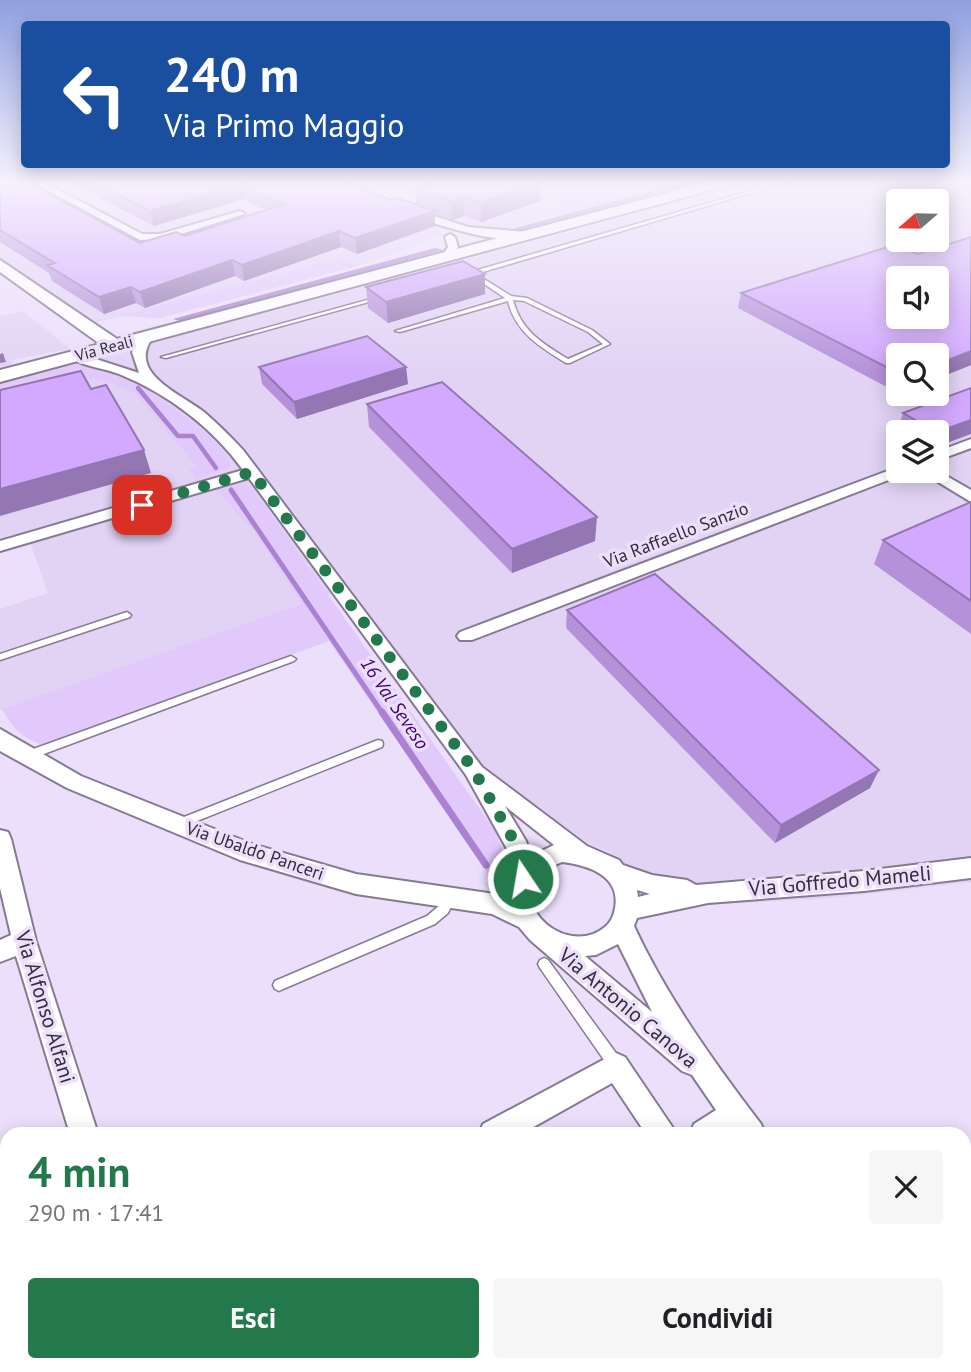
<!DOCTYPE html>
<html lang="it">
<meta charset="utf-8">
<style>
body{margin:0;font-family:"PT Sans",sans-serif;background:#f6f6f6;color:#202124;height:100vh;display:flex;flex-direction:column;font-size:26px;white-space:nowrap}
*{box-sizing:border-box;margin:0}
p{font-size:23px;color:#757577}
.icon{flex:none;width:38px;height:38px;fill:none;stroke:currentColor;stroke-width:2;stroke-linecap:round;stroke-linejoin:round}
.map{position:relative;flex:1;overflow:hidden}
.drawer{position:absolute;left:0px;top:1127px;width:971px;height:245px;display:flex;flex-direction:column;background:#fff;border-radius:21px 21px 0 0;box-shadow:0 4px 18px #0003}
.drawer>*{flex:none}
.banner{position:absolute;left:21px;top:21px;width:929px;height:147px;border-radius:7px;box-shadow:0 4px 18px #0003;background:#1a4fa0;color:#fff;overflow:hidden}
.needle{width:46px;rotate:250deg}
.controls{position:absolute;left:886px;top:189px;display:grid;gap:14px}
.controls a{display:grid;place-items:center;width:63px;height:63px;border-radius:7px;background:#fff;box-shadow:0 4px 18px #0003;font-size:35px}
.pin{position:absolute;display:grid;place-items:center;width:60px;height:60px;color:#fff;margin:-30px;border-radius:14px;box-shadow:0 4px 10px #0006}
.me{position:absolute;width:77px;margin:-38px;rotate:348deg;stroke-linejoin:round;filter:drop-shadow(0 0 5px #0008)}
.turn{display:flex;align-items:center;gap:24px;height:147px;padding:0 28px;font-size:32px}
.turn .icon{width:91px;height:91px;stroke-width:2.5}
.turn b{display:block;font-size:49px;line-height:60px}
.round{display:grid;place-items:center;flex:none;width:74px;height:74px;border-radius:7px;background:#f6f6f6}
.overview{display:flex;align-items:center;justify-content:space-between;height:119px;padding:0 28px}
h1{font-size:42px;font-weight:800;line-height:52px;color:#23794c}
.action{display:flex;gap:14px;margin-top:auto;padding:14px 28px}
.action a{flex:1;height:80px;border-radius:7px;background:#23794c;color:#fff;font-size:28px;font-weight:800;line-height:80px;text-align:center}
.action a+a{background:#f6f6f6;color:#202124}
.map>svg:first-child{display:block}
.built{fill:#e2d3f5;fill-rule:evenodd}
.green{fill:#e1c9fc}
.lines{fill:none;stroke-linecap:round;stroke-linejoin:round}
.stream-far3{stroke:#aa81d3;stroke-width:4.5}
.stream-far2{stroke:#aa81d3;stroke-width:5}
.stream-far1{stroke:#aa81d3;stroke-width:7}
.stream{stroke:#aa81d3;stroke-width:10}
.canal{fill:#aa81d3;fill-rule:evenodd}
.lane-casing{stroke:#867a93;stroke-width:3}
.street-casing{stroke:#867a93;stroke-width:4}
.secondary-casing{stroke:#867a93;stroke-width:4}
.lane{fill:#fff;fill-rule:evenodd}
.street{fill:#fff;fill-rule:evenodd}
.secondary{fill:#fff;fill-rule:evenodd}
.wall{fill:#b591da}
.shaded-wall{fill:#9376b2}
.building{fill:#d2a9fe;stroke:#9376b2;stroke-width:2;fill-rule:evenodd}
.route{stroke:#23794c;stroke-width:12;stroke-dasharray:0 21.6}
.labels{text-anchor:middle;stroke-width:7;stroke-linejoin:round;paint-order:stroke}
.far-street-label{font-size:16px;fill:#332e39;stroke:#ebdffb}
.street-label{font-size:18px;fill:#332e39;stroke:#ebdffb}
.water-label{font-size:19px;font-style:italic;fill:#44036c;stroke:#ebdffb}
.near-street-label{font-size:21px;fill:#332e39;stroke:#ebdffb}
</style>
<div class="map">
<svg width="971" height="1372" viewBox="0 0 971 1372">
<rect width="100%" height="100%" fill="#ebdffb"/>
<g class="built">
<path d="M28,181h309l97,42 9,12 -85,31 -17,-8 -246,65 -95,-64v-71z"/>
<path d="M351,181h290l-5,5 -79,21 12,5 -77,21 -44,-12 -35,-15 -3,1z"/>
<path d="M752,181h219v701l-140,16 -127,7 -77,-38 -19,-16 -21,-8 -105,-79 -135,-175 -347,121v-101l48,-16 -20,-56 -28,8v-163l496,-130zM898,201h38v39h-38zM898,278h38v39h-38zM898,355h38v39h-38zM898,432h38v39h-38z"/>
<path d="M23,311l47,38 -55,10 -4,6 -11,2v-51z"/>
</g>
<g class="green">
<path d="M641,181h12l17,7 -97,25 -17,-6 80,-21z"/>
<path d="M341,258l17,8 -198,52 -41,-2z"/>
<path d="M85,362c12,4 24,7 36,13 21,10 112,68 109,92l-34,12 -7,-9 8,-3 -61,-73 -28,-12 -39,-5 -31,9 -5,-6 -33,9v-5z"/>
<path d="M235,485h9l10,5 242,342 7,20 -9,31 -165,-242 -287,104c-24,-11 -26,-13 -40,-36l300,-105 -47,-72 -40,-43z"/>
</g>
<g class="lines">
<path class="stream-far3" d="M138,388l40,48h15l23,32"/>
<path class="stream-far2" d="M231,490l152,224"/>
<path class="stream-far1" d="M382,712l104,153"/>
<path class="stream" d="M850,1365l5,7"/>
<g class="canal">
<path d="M689,181h17l-196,53 -9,-2z"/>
<path d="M435,248l9,2 -261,72 -10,-3z"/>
</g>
<defs>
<g id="lane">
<path d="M785,181h7l-316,93 35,22 16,2 65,32 18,14 -40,19h-4c-26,-16 -51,-31 -58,-62l-108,31 -5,-1 110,-33 -34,-23h-4v-2zM513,300l11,1 64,31 15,12 -35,15c-26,-16 -47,-28 -55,-59z"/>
<path d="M378,297l5,1 -217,60 -5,-1z"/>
<path d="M127,612l4,3 -1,2 -130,43v-6z"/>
<path d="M291,656l5,3 -2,2 -261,97h-8l-1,-3 1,-3z"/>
<path d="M378,740l4,1 1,3 -1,3 -200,80 -4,2 -4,-2 -1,-3 1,-3z"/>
<path d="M450,892l4,1 2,4 -8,16 -13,11 -152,65 -4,2 -4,-2 -2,-4 2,-4 152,-65 13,-11 6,-12z"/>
<path d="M544,958l4,2 73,100 2,5 -2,5 -5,2 -5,-2 -71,-102 -2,-4 2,-4z"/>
<path d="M817,1365h17l3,7h-17z"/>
</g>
<g id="street">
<path d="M42,181l100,53h18l80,-23 5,3 -80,25 -25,1 -108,-58z"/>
<path d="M412,209l56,18 58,5 5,3c-21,14 -99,-11 -122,-21l-2,-2z"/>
<path d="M450,234l5,3 3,10 -8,12 -4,1 -5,-3 7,-10 -3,-10z"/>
<path d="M148,332l6,4c-29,36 25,57 50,76 14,12 27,25 39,38l239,317 105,79 32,14 4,5 29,10 35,5 9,5 168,-14 107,-13v20l-107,13 -156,12 -71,15 -3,8c33,71 79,135 127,198l4,10h-31l-2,-2 -4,2h-38l4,-10 22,-14 -24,-35 -10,-4 -152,-131 -11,-13 -27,-13 -136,-20 -116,-34 -173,-72 -67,-37v-22l81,47 171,68 104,30 139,20 13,5 4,-19 -5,-31 -41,-74 -217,-297 -249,73v-10l243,-71c-31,-43 -75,-76 -124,-96 -15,-6 -39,-8 -51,-18l6,-4 65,21 -7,-21 6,-13zM505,806l49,39 -23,11 -5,-15zM562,862c25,3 59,13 53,46 -1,7 -4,14 -10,19 -42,35 -115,-36 -43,-65zM637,890l13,4 -12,3zM618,944l34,68 -67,-56 11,-1z"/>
<path d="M971,439v9l-35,13v-9z"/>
<path d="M898,467v4h8l-2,3 -432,166h-12l-3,-4 3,-4z"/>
<path d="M936,470l35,20v12l-51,-31z"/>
<path d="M0,830l8,2 3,7 25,102 62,193h-28l-54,-178 -16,6v-22l11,-5 -11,-47z"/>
<path d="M616,1053l9,4 52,77h-31l-34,-51 -91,51h-42l4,-10z"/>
<path d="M7,1270v33l-7,3v-33z"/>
<path d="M135,1365h32l2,7h-32z"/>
<path d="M913,1365h35l2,7h-34z"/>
</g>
<path id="secondary" d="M713,181h23l-2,3 -734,198v-12l100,-26 -100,-72v-12l117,79z"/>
</defs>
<use href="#lane" class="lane-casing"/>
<use href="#street" class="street-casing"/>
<use href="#secondary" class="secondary-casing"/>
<use href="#lane" class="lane"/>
<use href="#street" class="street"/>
<use href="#secondary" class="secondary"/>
</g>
<g class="wall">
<path d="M71,181h275l45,19 25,4 -1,-15 125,12 -59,21 -17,-6 -12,4 -17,-6v12l-78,28 -16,-7 -97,34 -9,-5 -90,32 -9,-5 -32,11 -52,-33 -3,-8 -49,-31v-60l140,61 45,-7 81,-26 -18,-8 -1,-4 -93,28 -82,-42z"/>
<path d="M971,237v128l-35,14v-24h-38v38l-160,-85 3,-15 177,-39z"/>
<path d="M485,274v20l-97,29 -20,-15 -2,-21z"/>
<path d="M259,367l149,17 -111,35 -35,-35z"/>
<path d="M971,388l-35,59v-15h-33l-5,-3 5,-16z"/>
<path d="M367,404l228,137 -83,32 -143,-146z"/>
<path d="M971,502v132l-97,-70 9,-24z"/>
<path d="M567,610l303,178 -95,55 -209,-215z"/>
</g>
<g class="shaded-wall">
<path d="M541,182l-1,19 -59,21v-19z"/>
<path d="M245,183l2,15 -93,28 -4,-15z"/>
<path d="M463,197l1,19 -12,4 -1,-19z"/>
<path d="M435,211v15l-78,28 -2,-16z"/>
<path d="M339,231l2,16 -97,34 -2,-16z"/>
<path d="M232,260l3,16 -90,32 -5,-16z"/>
<path d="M485,274v20l-97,29 -2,-21z"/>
<path d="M131,287l5,16 -32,11 -5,-17z"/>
<path d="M971,351v14l-35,14v-14z"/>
<path d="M3,353l3,9 -6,1v-9z"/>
<path d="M406,367l2,17 -111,35 -3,-17z"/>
<path d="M971,420v14l-35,13v-12l1,-3z"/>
<path d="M144,450l7,23 -151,43v-27z"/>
<path d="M597,517l-2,24 -83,32v-24z"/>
<path d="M879,770l-9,18 -95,55 6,-18z"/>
</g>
<g class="building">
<path d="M4,181h21l115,62 36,-11 9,4 100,-32 -39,-16 -1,-5 -95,28 -60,-30h256l45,19 7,-2 37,13 -80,27 -16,-7 -97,34 -10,-5 -92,32 -9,-5 -32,10 -52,-32 8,-2 -55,-33v-48z"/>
<path d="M439,181h98l4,1 -60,21 -18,-6 -12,4 -36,-12z"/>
<path d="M971,237v114l-35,14v-10h-38v18l-157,-80 153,-48 24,9zM898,278h38v39h-38z"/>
<path d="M463,261l22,13 -99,28 -20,-15z"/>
<path d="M367,336l39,31 -112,35 -35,-35z"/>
<path d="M81,371l10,18 15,-4 38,65 -144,39v-99z"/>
<path d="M442,382l155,135 -85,32 -145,-145z"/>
<path d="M971,388v32l-34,12 -34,-19z"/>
<path d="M971,502v99l-88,-61z"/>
<path d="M655,574l224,196 -98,55 -214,-215z"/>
</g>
<linearGradient id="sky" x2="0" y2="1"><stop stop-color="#8fa0e0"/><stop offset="0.49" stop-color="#f6f1fd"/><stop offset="1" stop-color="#f6f1fd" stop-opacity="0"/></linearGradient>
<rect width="971" height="373" fill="url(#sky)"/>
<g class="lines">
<path class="route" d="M142,505l110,-33 221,297 45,79 5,31"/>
</g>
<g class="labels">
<g class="far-street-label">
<text transform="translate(104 348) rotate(-15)" y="6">Via Reali</text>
</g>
<g class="street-label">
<text transform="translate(676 535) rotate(-21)" y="6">Via Raffaello Sanzio</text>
<text transform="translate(255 851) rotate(19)" y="6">Via Ubaldo Panceri</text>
</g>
<g class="water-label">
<text transform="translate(395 703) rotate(56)" y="7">16 Val Seveso</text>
</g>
<g class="near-street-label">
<text transform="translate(840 881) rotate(-5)" y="7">Via Goffredo Mameli</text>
<text transform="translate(45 1007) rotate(73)" y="7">Via Alfonso Alfani</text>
<text transform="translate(628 1008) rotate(40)" y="7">Via Antonio Canova</text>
</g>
</g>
</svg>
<div class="controls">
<a><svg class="needle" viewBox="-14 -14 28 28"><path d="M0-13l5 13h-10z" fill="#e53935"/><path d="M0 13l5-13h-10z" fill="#757577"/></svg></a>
<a><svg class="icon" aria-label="sound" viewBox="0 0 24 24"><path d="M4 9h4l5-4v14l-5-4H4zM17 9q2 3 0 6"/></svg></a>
<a><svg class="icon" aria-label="search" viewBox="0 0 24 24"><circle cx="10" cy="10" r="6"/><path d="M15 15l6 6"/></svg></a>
<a><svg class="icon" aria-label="layers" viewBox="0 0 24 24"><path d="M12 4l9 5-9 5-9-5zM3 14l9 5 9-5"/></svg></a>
</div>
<div class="pin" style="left:142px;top:505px;background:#d93025"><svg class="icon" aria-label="arrive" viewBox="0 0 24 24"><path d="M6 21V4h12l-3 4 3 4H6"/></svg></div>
<svg class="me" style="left:523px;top:879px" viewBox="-20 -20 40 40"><circle r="17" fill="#23794c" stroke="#fff" stroke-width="3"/><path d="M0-11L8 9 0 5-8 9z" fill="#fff"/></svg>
<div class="banner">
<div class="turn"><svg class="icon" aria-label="left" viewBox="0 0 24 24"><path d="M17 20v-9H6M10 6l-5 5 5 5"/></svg><div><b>240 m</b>Via Primo Maggio</div></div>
</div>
<section class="drawer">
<div class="overview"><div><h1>4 min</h1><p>290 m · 17:41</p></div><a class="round"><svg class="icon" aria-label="close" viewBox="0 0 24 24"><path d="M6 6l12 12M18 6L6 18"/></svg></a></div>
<div class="action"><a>Esci</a><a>Condividi</a></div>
</section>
</div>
